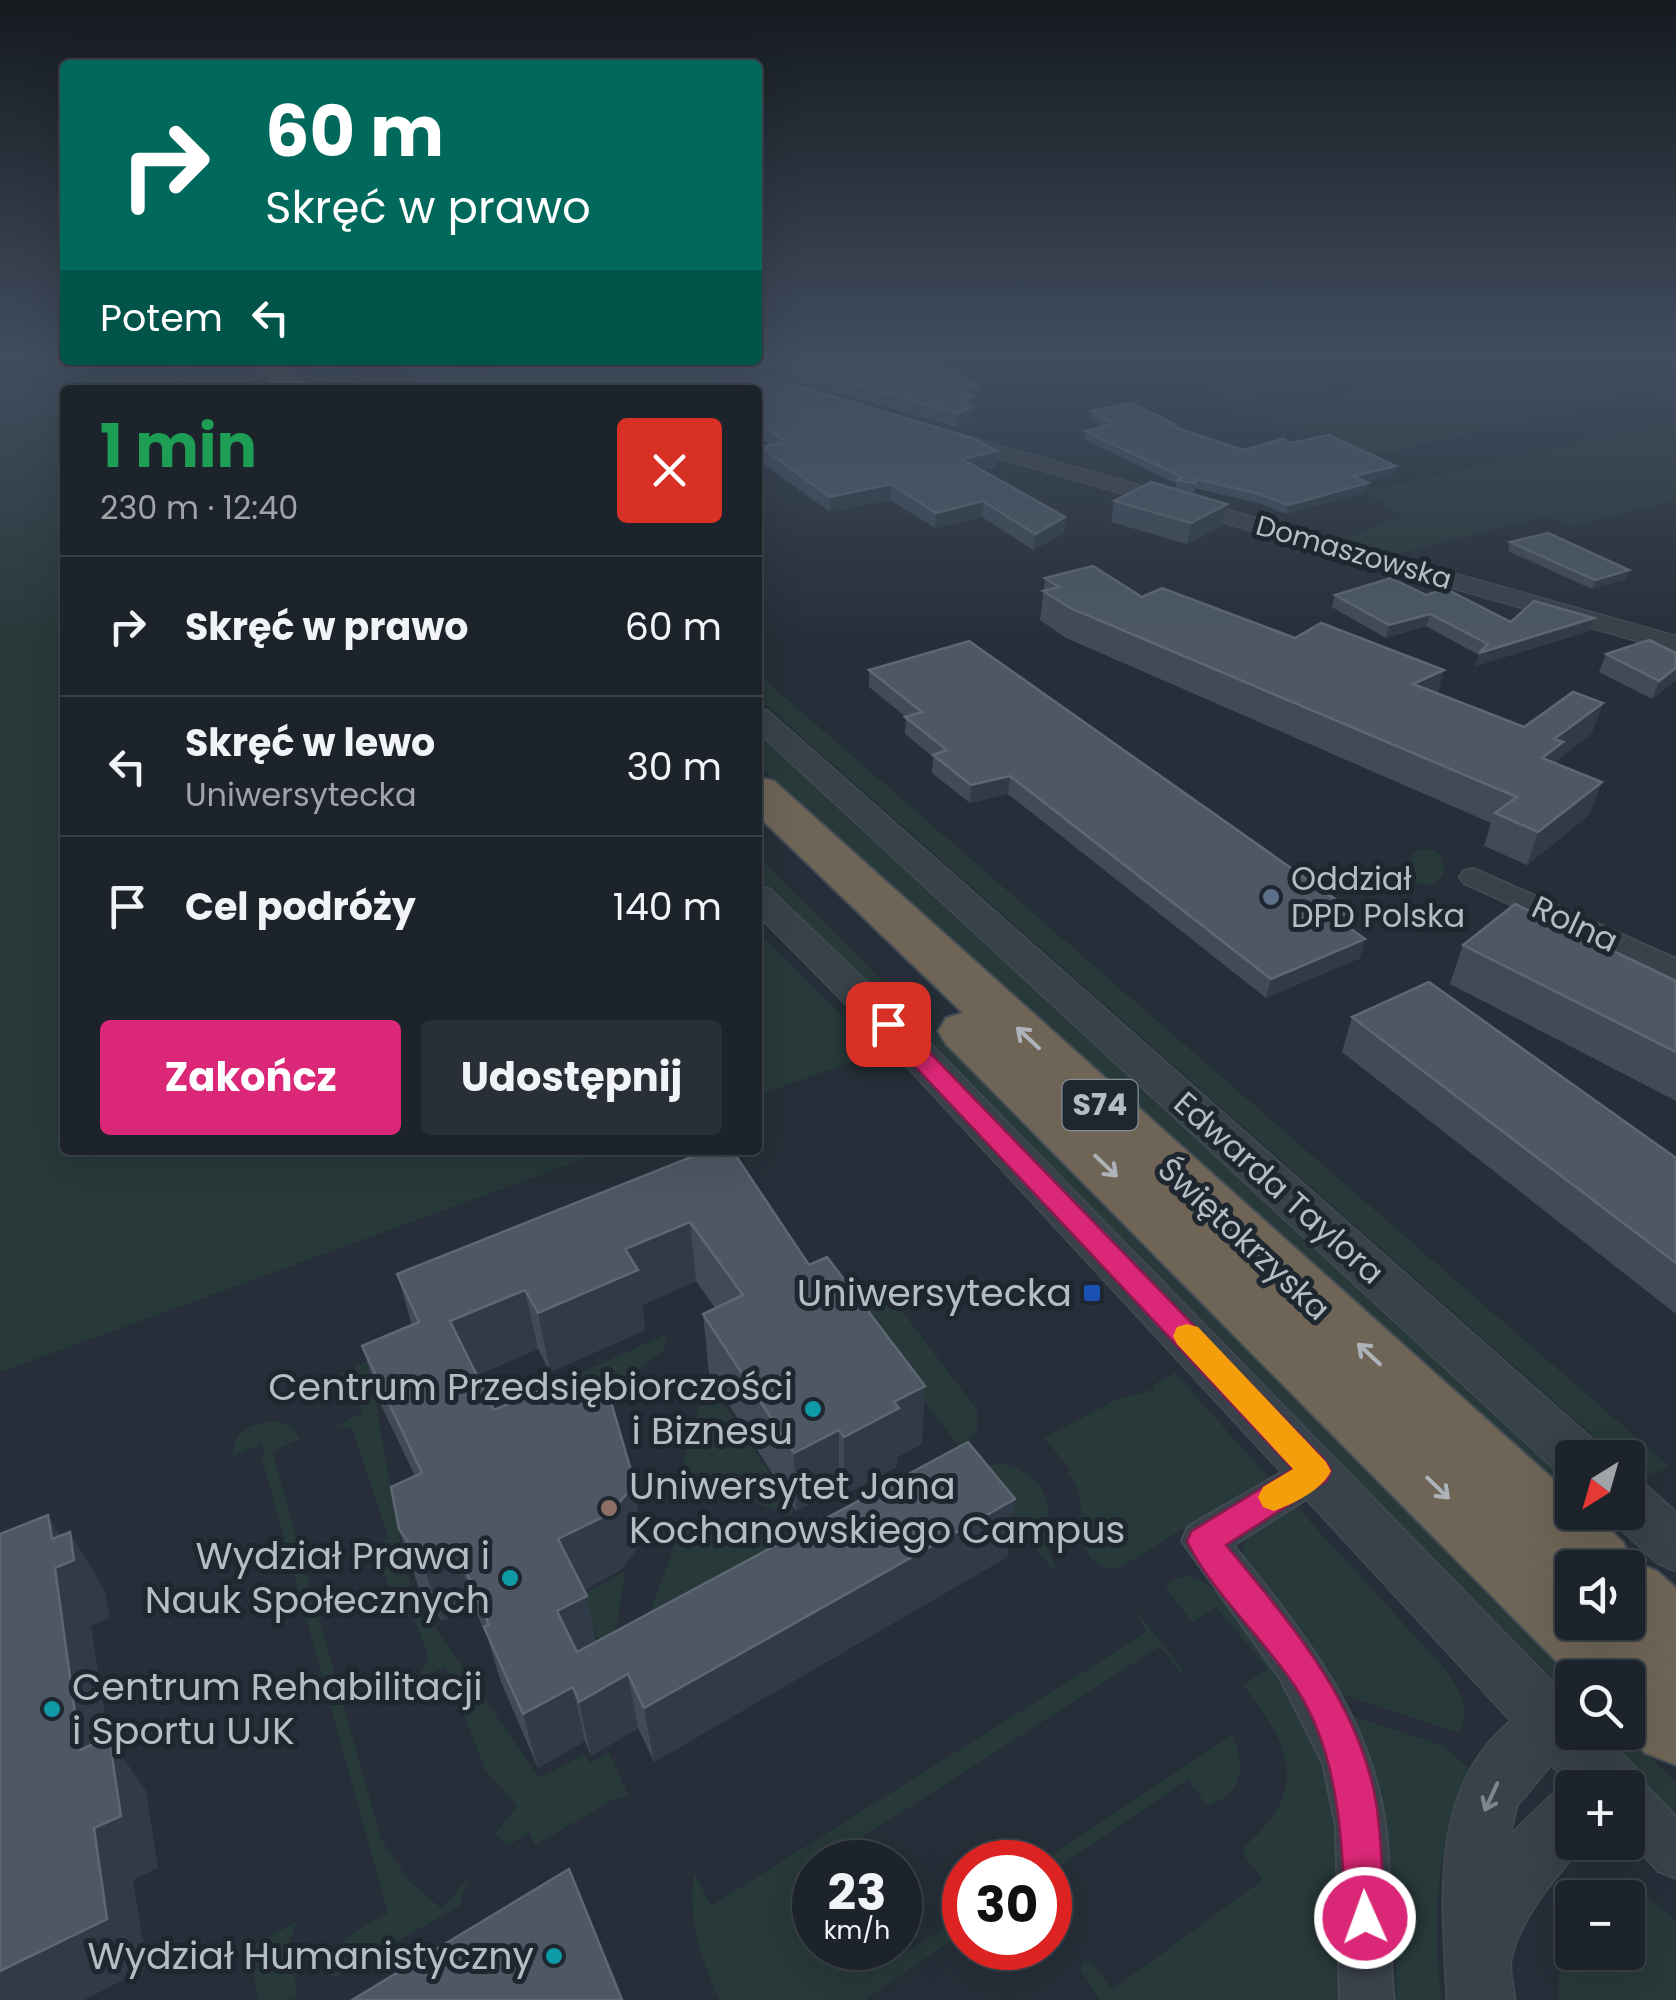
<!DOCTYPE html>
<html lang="pl">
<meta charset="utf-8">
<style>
body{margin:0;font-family:Poppins,sans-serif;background:#292f37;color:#f1f3f6;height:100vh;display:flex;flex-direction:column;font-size:38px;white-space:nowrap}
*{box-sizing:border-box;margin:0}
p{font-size:32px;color:#a0a4a9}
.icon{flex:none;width:55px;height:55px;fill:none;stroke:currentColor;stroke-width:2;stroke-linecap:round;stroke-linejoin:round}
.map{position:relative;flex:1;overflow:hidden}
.drawer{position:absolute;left:60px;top:385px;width:702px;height:770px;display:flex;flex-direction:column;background:#1c232b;border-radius:10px;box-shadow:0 10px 40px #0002,0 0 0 2px #3a4047}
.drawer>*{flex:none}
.banner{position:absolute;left:60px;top:60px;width:702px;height:305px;border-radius:10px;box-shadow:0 10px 40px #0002,0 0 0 2px #3a4047;background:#00695c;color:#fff;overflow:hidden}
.needle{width:65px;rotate:217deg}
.fabs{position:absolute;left:1555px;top:1440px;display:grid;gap:20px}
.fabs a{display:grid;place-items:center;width:90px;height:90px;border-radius:10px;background:#1c232b;box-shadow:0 10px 40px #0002,0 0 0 2px #3a4047;font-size:50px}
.speed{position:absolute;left:792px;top:1840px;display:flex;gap:20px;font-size:50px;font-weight:700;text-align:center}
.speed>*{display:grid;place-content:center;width:130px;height:130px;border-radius:50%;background:#1c232b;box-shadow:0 10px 40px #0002,0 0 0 2px #3a4047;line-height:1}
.speed small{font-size:25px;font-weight:400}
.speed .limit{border:15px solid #d22;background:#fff;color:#111}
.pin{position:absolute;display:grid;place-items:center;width:85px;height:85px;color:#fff;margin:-42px;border-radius:20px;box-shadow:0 5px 15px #0006}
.me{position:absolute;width:110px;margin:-55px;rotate:358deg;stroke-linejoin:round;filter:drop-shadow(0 0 8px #0008)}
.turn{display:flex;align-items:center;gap:35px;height:210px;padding:0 40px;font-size:45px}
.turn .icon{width:130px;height:130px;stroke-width:2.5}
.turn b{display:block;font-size:70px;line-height:85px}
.then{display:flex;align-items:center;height:95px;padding:0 40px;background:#0003;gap:20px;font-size:38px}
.round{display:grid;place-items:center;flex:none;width:105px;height:105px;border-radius:10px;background:#292f37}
.headline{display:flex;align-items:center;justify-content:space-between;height:170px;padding:0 40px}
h1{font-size:60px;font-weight:700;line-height:75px;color:#1e9e55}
.primary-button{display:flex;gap:20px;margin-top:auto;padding:20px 40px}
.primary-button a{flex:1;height:115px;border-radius:10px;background:#db2777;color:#fff;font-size:40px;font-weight:700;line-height:115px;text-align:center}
.primary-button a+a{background:#292f37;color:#f1f3f6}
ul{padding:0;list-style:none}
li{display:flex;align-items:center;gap:30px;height:140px;padding:0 40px;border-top:2px solid #3a4047}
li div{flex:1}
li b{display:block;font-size:38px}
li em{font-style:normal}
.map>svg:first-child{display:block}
.green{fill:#28393a}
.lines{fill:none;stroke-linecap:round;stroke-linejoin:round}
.stream{stroke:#1a2636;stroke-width:5}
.minor-casing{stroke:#424a53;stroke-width:4}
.tertiary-casing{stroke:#424a53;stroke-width:3}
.motorway-casing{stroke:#444c55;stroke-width:4}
.minor{fill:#39414a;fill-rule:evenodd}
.tertiary{fill:#39414a;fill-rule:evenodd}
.motorway{fill:#6f6557;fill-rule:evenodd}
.wall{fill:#414b58}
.shaded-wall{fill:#313b47}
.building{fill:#4d5864;stroke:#5e6773;stroke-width:2.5}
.oneway{stroke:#aeb3ba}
.oneway2{stroke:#7d858e}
.route{fill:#db2777;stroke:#8e194d;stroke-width:2.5}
.slow{fill:#f59e0b}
.service-dot{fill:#5c6f8a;stroke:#1e262f;stroke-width:4}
.transit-dot{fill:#1a4fb4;stroke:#1e262f;stroke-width:4}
.culture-dot{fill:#0f9aa8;stroke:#1e262f;stroke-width:4}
.education-dot{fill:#8d6e63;stroke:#1e262f;stroke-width:4}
.labels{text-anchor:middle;stroke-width:10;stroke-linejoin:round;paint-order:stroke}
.far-street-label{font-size:28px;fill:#b5bcc5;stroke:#1e262f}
.shield{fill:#1e262f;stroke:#888f98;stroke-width:2.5}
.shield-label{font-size:30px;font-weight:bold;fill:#b5bcc5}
.poi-label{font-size:32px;fill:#b5bcc5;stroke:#1e262f;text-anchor:start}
.street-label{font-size:32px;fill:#b5bcc5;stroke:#1e262f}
.near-poi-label{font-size:38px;fill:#b5bcc5;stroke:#1e262f;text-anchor:end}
</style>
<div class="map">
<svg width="1676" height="2000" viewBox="0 0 1676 2000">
<rect width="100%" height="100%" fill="#262f39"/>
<g class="green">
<path d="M0,360h152l34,30h-121v760h544l-609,222z"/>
<path d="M179,360h39l36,30h-41z"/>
<path d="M987,360h194l-129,24z"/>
<path d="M1344,360h107l-210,43 17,7 237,-48 -4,-2h185v48l-37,-13 -269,61 -40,-19 -108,-31 -19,-9 18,-4 -14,-7z"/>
<path d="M1676,419v81l-104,27 -27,-11 -152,39 -50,-15 58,-25 -35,-23z"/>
<path d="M758,674l911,792c-16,8 -26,14 -41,1v-9l-11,-1 -859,-759z"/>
<path d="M758,729l814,743v31l-814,-738z"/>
<circle cx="1426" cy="867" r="18"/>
<path d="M758,857l449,446 366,374 -1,37 -315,-329 -499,-503z"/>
<path d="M758,932l120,120 -120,44z"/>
<path d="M886,1290l91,120v20l-17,18 -108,-142z"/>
<path d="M667,1334l-3,16 -101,77 -56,-21z"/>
<path d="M418,1339l-2,47 -40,19 29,162 10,31 124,180 46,-24 5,9 19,-11 19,43 -17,6 -76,44 -6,-13 -20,13 -14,-11 22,-28 -32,-37 -40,-102 -28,12 12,-21 -23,-62 -16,-6 -13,-37 11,-17 -36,-108 -16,-2 27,-13 -7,-17 -24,-19z"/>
<path d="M1175,1373l93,104 -149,91c-55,3 -23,-64 -51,-95l3,-3 -27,-32 74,-39 37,-10 -2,-4z"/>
<path d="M707,1378l87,132 -5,6 -109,-42z"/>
<path d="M277,1421l15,6 8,12 -28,12 109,388 28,42 33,28 26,-30 -9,27 -125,72 -4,-3c0,-37 31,-46 58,-62l-127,-458 5,-3 -5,-8 -28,12c-1,-26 22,-34 44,-35z"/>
<path d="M995,1463c23,2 47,16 52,40 3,13 -3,27 -1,40 2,11 10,18 8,29l-78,-103z"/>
<path d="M1295,1505l149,163c14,21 29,40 15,65l-118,-39 -24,-39 -75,-99 3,-19z"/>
<path d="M683,1524l146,21 -207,141z"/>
<path d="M625,1571l-11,73 -10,6 -26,-53z"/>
<path d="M1186,1576c26,4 41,29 57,48 36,42 70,100 84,154 19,71 8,150 13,222h-240l-19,-30 1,-7 9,-2 21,29 151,-110 -19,-25v-8c66,-57 48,-100 -1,-162l25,-16 -52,-62 -24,15 -26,-34 3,-6z"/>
<path d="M1130,1604l51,63v7l-21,-28 -319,205 6,11h-32v86h80l5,9 65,-43v17l-100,69h-145c-20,-43 -32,-79 -26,-127l17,33 436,-274z"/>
<path d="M1352,1716l92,30 28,25c-36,58 -41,163 -30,229h-45c-4,-104 -2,-186 -45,-284z"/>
<path d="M1591,1733h36l49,50v38z"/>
<path d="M1232,1735c14,31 12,58 -25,71l-19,-27 -138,94v-11h-9z"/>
<path d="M1616,1885l21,3 39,33v79h-117v-27l13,-50v29h56v-54l-40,-1 13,-10z"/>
<path d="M298,1921c-20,38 3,46 -3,78l-36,1 -11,-52z"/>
</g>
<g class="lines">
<path class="stream" d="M1611,373l62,-13"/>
<defs>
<g id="minor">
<path d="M1474,869l202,90v20l-212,-96 -4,-6 4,-6z"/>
<path d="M1315,1453l15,5 6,13 -6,13 -97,61c67,84 137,169 152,279 8,58 2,118 9,176h-54l-4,-174 -13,-63 -43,-85 -98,-137 6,-14z"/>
<path d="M1628,1778l17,7 31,32v61l-18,-7 -30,-34v-49h-18z"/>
</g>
<g id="tertiary">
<path d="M163,360h20l34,30h-22z"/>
<path d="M302,360h21l39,30h-22z"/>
<path d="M939,429l737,207v16l-744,-213 -3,-4 3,-4z"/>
<path d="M758,708l10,3 828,731 7,16h-31v20l-12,-4 -802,-742z"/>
<path d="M758,886l12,3 158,152 644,661v30h30l33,35 9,21 -9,21 -7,4v-25h-56v54h18c-29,24 -72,80 -79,118 -2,12 3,28 4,40h-68c-4,-95 -20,-211 64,-279l-611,-662 -142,-144zM1551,1765l21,22 -22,9 -40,39 7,-29z"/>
<path d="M1628,1479l18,6 30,27v59l-19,-8 -47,-44 -3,-7h21z"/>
</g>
<g id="motorway">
<path d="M247,360h31l34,30h-31z"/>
<path d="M758,777l16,4 798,715v16h18l33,30 9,19 25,10 19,17v177l-31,-12 -19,-21 2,-54h-55l-627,-634 -8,-13 8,-13 17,-5 -205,-197zM1572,1568h56v54h-56z"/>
</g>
</defs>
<use href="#minor" class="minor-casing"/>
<use href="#tertiary" class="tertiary-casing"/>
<use href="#motorway" class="motorway-casing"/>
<use href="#minor" class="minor"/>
<use href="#tertiary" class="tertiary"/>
<use href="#motorway" class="motorway"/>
</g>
<g class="wall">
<path d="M394,360h52l14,14 53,-8 -7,-6h206l284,106 -15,4 84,47 -1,16 -31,17 -51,-33 -47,11 -45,-28 -60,12 -69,-50v-15l10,-1 -13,-10v-46h-336z"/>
<path d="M721,360h208l48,26 -5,35 -15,6z"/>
<path d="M1091,411l83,13 -1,3 70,23 48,-7 103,32 -28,7v10l-80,22 -25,-10 -66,-16 -1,5 -17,-3 50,14 -4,21 -36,19 -76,-22 3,-21 61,-12 1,-5 -92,-45 1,-8 18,-4 -13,-7z"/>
<path d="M1510,542l116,37 -34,10 -84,-38z"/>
<path d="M1045,578l97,19 296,96 86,34 79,-24 -12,31 -34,26 -1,3 34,51 -63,51 -43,-19 7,-23 -425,-185 -26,-18z"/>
<path d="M1335,595h91l85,27 79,9 -115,35 4,-11 -53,-29 -40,12 -54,-31z"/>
<path d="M1676,653v27l-24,19 -53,-27 7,-18z"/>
<path d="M869,670l479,257 12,31 -94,40 -258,-204 -38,9 -38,-30 1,-16 -28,-23 1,-17 -37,-30z"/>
<path d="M1463,945l213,36v120l-226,-117z"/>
<path d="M1352,1017l324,141v156l-334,-262z"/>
<path d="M709,1150l213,294 -25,13 -1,10 -52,28 -5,-7 -43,23 -87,-138 -6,-59 12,-6 -19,-27 -54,24 3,25 -95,42 -12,-23 -61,26 17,35 138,64 9,57 -1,15 -21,25 -36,19 13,52 419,-143 -8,58 -353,205 -16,-34 -47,28 -6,-15 -47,27 -37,-86 -13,-43 -15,-34 -31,16 -24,-35 -19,-57 16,-53 -34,-71 -19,-59 50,-21 -15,-51z"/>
</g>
<g class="shaded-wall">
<path d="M977,386l-5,35 -15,6 4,-38z"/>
<path d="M997,451l-1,15 -35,8 1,-15z"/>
<path d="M1396,466l-2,9 -43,10 2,-9z"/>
<path d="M1368,483l-2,9 -80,22 2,-9z"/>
<path d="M891,484l-1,16 -60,12v-15z"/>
<path d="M983,501l-1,16 -47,11 1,-15z"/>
<path d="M1227,504l-4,21 -36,19 4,-21z"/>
<path d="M1065,517l-1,16 -31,17 2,-16z"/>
<path d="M1629,570l-3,9 -34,10 3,-9z"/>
<path d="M1430,614l-4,12 -40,12 3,-13z"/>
<path d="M1594,618l-4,13 -115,35 4,-13z"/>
<path d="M1676,668v12l-24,19 7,-18z"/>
<path d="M1444,670l-8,31 -23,-17z"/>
<path d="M1603,703l-12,31 -34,26 -5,14 -10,-16 12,-19z"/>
<path d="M1010,776l-2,18 -38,9 1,-18z"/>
<path d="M1602,782l-12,32 -63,51 11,-33z"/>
<path d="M1352,911l-5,19 -12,-12z"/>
<path d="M1365,939l-5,19 -94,40 5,-19z"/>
<path d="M690,1222l6,59 -54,24 3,25 -95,42 -12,-59 87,-64z"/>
<path d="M525,1290l13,59 -73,31 -15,-59z"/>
<path d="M925,1386l-3,58 -25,13 -1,10 -52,28v-58l50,-35z"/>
<path d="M839,1430v58l-43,23 -2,-58z"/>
<path d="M632,1474l9,57 -1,15 -21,25 -48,25 -13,-57z"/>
<path d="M1015,1499l-8,58 -353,205 -10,-54z"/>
<path d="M48,1515l25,41 -3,-24 35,59 5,27 -19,8 22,141 -4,-30 37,54 12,77 -25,12 14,88 -63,32h-84v-29l80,-221z"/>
<path d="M456,1548l17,57 -31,16 -19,-57z"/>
<path d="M587,1596l11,56 -28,15 -13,-56z"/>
<path d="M628,1674l10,54 -47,28 -12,-54z"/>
<path d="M573,1687l12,54 -47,27 -15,-54z"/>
</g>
<g class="building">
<path d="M404,360h42l14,14 66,-10 -5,-4h191l260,78 25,13 -35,8 103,58 -30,17 -52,-33 -47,12 -45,-29 -61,13 -69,-50 26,-5 -29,-20v-32h-314l-9,-9 -13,-2z"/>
<path d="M768,360h161l48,26 -16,3 14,7 -15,4 13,7 -16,6z"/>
<path d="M1132,403l42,21 -6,1 75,25 40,-11 8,4 38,-8 67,31 -43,10 15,7 -80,22 -25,-10 -66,-16 -2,4 -18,-3 5,-3 -97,-46 31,-7 -25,-13z"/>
<path d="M1151,482l76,22 -36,19 -77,-22z"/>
<path d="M1548,533l81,37 -34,10 -85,-38z"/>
<path d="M1093,566l49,31 20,-9 133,50 26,-15 123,47 -31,14 111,43 49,-35 30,11 -49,36 9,3 -21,16 60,24 -64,50 -43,-19 22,-16 -447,-189 -27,-17 16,-4 -14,-9z"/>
<path d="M1391,578l35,17 20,-6 65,33 23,-21 60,17 -115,35 9,-9 -58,-30 -41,11 -54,-30z"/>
<path d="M1649,640l27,13v15l-17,13 -53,-27z"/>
<path d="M969,641l383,270 -17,7 30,21 -94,40 -261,-203 -39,9 -38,-30 14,-5 -42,-33 17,-5 -53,-42z"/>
<path d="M1515,904l161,77v71l-213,-107z"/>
<path d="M1429,982l247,176v105l-324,-246z"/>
<path d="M709,1150h23l77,115 18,-8 98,129 -31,16 5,6 -55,29 -5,-7 -45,23 -91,-139 40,-19 -53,-73 -65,27 13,21 -100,43 -13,-23 -75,31 44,89 79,-33 17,5 17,22 4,-2 21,72 -1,15 -22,25 -51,25 29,57 -30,15 20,41 391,-210 47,57 -371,209 -16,-34 -49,28 -6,-15 -50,27 -39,-87 5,-2 -33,-77 -33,16 -24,-35 -8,-42 31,-14 -60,-127 57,-24 -22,-48z"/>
<path d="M48,1515l4,24 18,-7 4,28 -19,8 25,182 29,-13 12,79 -27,12 13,91 -107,52v-437z"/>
<path d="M569,1869l53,131h-270z"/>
</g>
<defs><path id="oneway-shaft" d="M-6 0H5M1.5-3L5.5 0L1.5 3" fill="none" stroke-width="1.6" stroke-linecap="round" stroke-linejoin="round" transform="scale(2.5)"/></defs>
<g class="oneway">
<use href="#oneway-shaft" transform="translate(1028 1038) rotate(-137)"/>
<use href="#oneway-shaft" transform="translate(1106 1166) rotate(44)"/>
<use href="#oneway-shaft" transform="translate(1369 1354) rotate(-137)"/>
<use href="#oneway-shaft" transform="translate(1438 1488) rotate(44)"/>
</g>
<use class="oneway2" href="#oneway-shaft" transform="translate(1491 1797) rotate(115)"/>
<linearGradient id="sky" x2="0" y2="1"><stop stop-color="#151a1f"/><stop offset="0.56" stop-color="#414d5f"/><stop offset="1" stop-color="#414d5f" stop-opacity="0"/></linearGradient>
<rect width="1676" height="640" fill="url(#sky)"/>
<path class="route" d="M888,1016l8,2 430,444 5,9 -5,10 -100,64c63,77 132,155 150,257 6,38 6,78 9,116l-6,14 -14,6 -14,-6 -5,-14c-5,-83 -6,-172 -58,-242 -29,-41 -81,-91 -101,-135l5,-10 101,-62 -413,-440 -4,-5 4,-6z"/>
<path class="slow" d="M1187,1324l11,3 128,135 5,9c-9,19 -38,33 -57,40l-11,-4 -5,-10 5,-10 30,-18 -116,-125 -4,-8 4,-9z"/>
<circle class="service-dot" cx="1271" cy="897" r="10"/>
<rect class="transit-dot" x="1082" y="1283" width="20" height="20" rx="5"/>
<g class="culture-dot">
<circle cx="813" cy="1409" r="10"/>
<circle cx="510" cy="1578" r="10"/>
<circle cx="52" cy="1709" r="10"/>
<circle cx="554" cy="1956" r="10"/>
</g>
<circle class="education-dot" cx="609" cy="1508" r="10"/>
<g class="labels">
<g class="far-street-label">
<text transform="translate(1354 552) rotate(16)" y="10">Domaszowska</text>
</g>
<rect class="shield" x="1062.5" y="1080" width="75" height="50" rx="8"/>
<g class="shield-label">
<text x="1100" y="1115">S74</text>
</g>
<g class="poi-label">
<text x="1291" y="890">Oddział<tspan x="1291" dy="37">DPD Polska</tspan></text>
</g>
<g class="street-label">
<text transform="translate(1575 924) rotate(25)" y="11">Rolna</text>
<text transform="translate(1279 1188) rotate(42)" y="11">Edwarda Taylora</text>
<text transform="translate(1244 1239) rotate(43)" y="11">Świętokrzyska</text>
</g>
<g class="near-poi-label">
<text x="1072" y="1306">Uniwersytecka</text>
<text x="793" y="1400">Centrum Przedsiębiorczości<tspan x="793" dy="44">i Biznesu</tspan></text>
<text x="629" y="1499" text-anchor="start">Uniwersytet Jana<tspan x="629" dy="44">Kochanowskiego Campus</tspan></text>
<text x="490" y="1569">Wydział Prawa i<tspan x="490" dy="44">Nauk Społecznych</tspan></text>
<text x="72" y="1700" text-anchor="start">Centrum Rehabilitacji<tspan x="72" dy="44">i Sportu UJK</tspan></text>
<text x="534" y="1969">Wydział Humanistyczny</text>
</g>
</g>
</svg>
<div class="fabs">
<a><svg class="needle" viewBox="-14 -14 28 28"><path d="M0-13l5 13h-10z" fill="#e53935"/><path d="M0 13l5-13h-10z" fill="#a0a4a9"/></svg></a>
<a><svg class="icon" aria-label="sound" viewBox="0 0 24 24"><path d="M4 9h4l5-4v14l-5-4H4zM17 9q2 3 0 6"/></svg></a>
<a><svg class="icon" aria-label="search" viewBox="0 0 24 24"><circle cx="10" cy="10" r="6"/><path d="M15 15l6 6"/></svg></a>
<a>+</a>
<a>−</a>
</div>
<div class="speed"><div>23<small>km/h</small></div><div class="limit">30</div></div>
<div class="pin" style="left:888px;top:1024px;background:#d93025"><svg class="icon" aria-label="arrive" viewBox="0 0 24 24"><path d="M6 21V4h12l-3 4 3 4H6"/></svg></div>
<svg class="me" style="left:1365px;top:1918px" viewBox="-20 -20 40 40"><circle r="17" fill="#db2777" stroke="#fff" stroke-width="3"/><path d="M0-11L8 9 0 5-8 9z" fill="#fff"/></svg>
<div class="banner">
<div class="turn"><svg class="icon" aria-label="right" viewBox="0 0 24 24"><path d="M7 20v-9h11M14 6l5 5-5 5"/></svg><div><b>60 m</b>Skręć w prawo</div></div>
<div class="then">Potem<svg class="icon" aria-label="left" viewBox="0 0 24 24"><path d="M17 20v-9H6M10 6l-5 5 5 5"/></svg></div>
</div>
<section class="drawer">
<div class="headline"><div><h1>1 min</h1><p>230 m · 12:40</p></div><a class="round" style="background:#d93025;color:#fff"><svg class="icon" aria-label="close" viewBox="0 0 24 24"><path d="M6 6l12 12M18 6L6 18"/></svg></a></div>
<ul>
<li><svg class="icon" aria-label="right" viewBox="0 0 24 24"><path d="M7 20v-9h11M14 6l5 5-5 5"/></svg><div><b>Skręć w prawo</b></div><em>60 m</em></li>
<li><svg class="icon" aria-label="left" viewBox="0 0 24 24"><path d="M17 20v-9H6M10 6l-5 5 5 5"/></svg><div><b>Skręć w lewo</b><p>Uniwersytecka</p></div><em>30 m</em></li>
<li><svg class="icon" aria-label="arrive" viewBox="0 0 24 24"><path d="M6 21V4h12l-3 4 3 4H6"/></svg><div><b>Cel podróży</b></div><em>140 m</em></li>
</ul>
<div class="primary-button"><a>Zakończ</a><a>Udostępnij</a></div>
</section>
</div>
